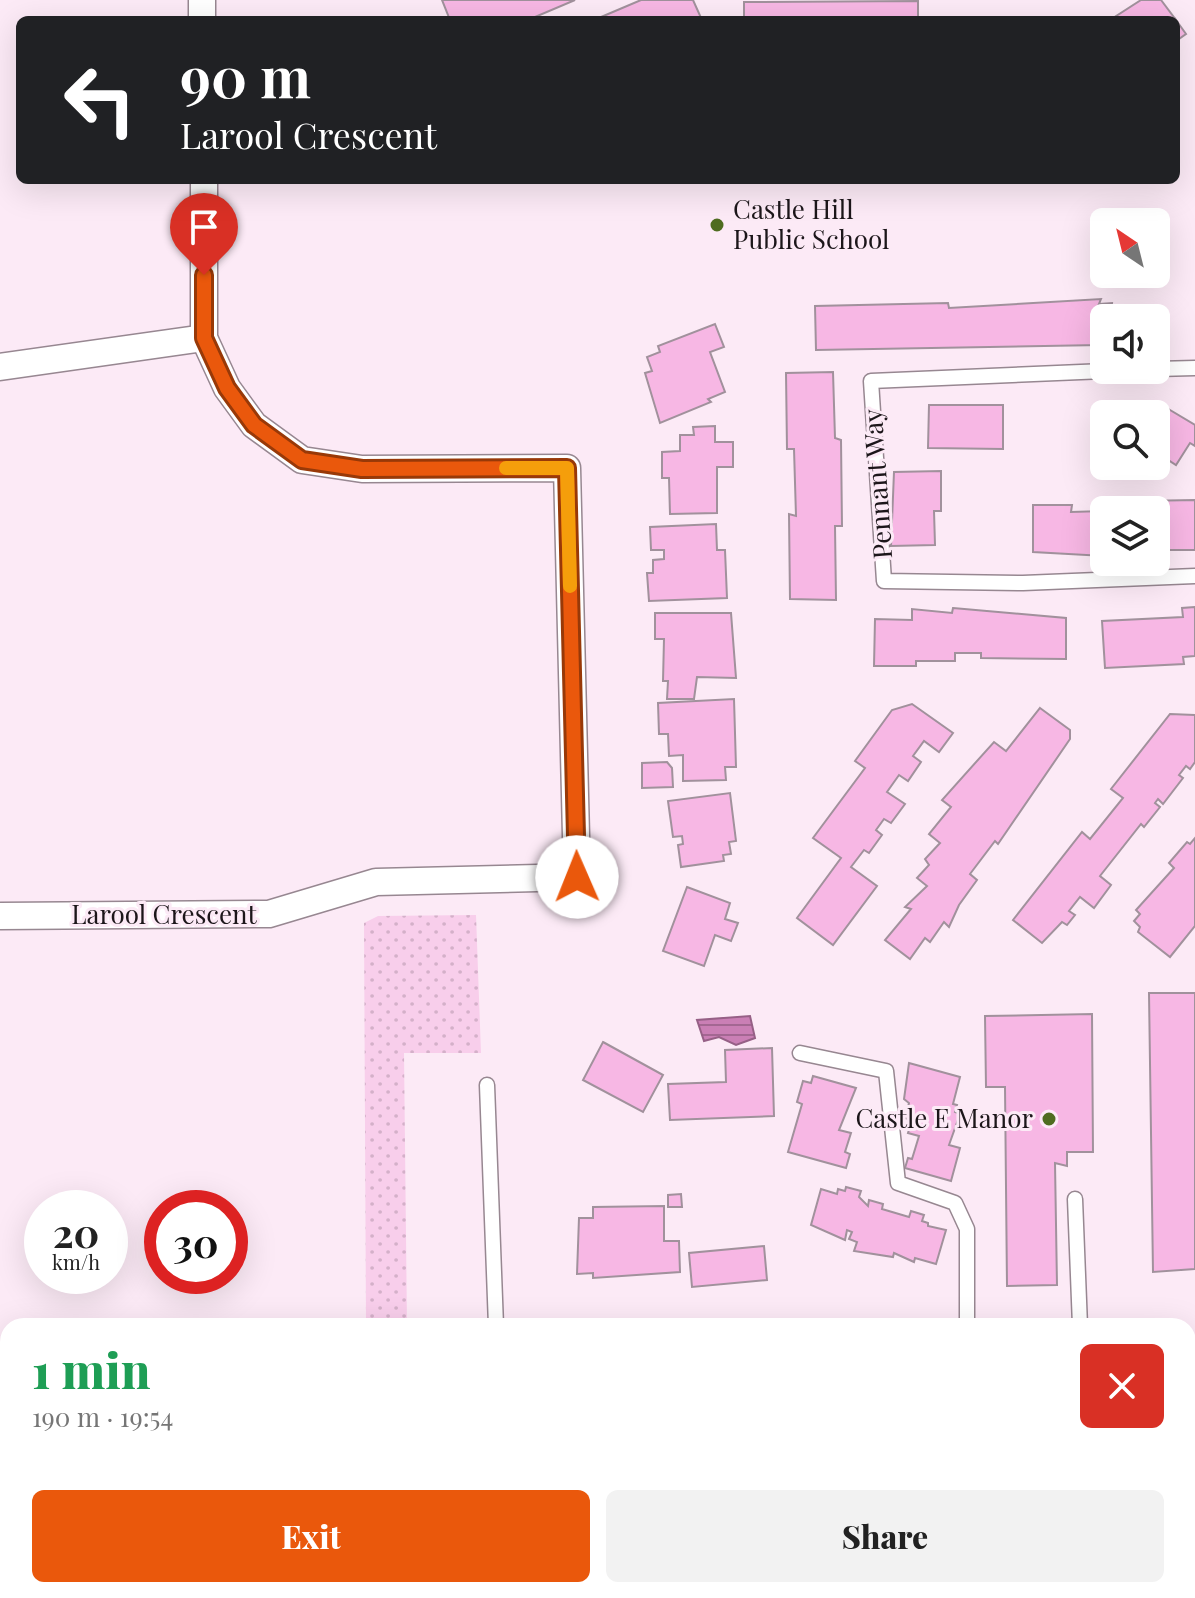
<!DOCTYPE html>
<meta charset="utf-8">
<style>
body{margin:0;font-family:"Playfair Display",serif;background:#f2f2f2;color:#222;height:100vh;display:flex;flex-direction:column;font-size:30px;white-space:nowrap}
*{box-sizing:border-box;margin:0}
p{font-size:26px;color:#767676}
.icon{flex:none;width:44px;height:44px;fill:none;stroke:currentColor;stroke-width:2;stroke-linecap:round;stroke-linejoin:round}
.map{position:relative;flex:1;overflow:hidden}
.drawer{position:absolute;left:0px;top:1318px;width:1196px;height:280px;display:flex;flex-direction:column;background:#fff;border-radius:24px 24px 0 0;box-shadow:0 8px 32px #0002}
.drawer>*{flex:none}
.hud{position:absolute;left:16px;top:16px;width:1164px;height:168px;border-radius:12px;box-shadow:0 8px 32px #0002;background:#202124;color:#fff;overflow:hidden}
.needle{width:52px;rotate:325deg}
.tools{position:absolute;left:1090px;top:208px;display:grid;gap:16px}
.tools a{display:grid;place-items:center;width:80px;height:80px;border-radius:12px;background:#fff;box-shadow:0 8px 32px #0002;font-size:40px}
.speed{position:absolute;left:24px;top:1190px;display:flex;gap:16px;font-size:40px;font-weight:700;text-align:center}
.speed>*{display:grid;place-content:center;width:104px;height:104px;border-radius:50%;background:#fff;box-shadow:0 8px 32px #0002;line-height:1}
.speed small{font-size:20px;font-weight:400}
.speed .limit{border:12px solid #d22;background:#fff;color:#111}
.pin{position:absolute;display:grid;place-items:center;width:68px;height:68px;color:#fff;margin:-82px -34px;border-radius:50% 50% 50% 0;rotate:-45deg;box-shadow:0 0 8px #0007}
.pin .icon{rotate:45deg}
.me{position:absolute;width:88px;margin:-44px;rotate:359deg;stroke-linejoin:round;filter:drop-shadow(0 0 6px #0008)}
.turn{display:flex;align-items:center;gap:28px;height:168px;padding:0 32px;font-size:36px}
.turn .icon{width:104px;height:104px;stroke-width:2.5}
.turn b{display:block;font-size:56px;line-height:68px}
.round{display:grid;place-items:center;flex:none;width:84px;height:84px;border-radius:12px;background:#f2f2f2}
.overview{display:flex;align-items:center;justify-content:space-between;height:136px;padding:0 32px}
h1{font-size:48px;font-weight:800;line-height:60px;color:#1e9e55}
.button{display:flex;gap:16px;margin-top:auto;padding:16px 32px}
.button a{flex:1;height:92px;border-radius:12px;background:#ea580c;color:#fff;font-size:32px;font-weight:800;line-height:92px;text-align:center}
.button a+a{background:#f2f2f2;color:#222}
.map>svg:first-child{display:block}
.park{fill:url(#park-dots)}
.water{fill:url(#water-rules);stroke:#966086;stroke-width:2}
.building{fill:#f7b7e4;stroke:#a1919c;stroke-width:2}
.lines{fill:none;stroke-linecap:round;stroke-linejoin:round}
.service-casing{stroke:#978791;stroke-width:17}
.minor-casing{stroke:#978791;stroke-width:29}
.tertiary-casing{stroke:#978791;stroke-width:37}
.service{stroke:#fff;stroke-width:14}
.minor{stroke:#fff;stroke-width:26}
.tertiary{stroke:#fff;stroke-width:34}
.route-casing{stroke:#983908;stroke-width:20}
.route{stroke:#ea580c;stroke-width:14}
.slow{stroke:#f59e0b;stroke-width:14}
.poi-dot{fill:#4f6c20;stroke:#fceaf6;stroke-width:3}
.labels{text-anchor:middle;stroke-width:6;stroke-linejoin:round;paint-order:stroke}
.poi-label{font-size:26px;fill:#1c161a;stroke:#fceaf6;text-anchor:start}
.street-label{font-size:26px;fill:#1c161a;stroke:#fceaf6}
</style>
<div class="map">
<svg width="1195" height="1598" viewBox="0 0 1195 1598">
<defs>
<pattern id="park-dots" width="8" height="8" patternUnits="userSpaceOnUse" patternTransform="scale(2)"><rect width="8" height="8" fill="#f8ceeb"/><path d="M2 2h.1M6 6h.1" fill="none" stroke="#d4b0c9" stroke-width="1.8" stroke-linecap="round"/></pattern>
<pattern id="water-rules" width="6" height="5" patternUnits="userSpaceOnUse" patternTransform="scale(2)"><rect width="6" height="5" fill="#ca7fb5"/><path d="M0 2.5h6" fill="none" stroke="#a36792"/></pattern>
</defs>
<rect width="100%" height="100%" fill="#fceaf6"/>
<path class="park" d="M476,915l5,138h-77l3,273h-41l-2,-403 14,-7z"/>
<path class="water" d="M750,1016l5,22 -19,7 -17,-8 -15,4 -7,-21z"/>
<g class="building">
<path d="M442,0h133l-47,20h-78z"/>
<path d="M641,0h52l9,20h-108z"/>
<path d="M1141,0h20l15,20h-66z"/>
<path d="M918,1v19h-174v-18z"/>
<path d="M1176,20l10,14 -10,7z"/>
<path d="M1101,299l-2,5 13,-1 -2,15 -10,1v26l-284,5 -1,-44 133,-3 1,5z"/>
<path d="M715,324l9,23 -14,5 15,40 -17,7 3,3 -51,21 -15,-50 7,-2 -5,-14 13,-5 -2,-6z"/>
<path d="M833,372l2,66 6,2 1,86h-7l1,74 -46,-1 -1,-85 7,2 -2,-67h-7l-1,-76z"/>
<path d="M1160,404l35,21v21l-5,-3 -14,22 -20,-13 -2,-38z"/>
<path d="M929,405h74v44l-75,-1z"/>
<path d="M715,426v16h18v25h-16v46l-47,1 -1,-36h-7v-26l18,-1v-16h14l-1,-8z"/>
<path d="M941,471v40h-7l1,34 -44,1 3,-74z"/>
<path d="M1195,500v50h-39v-40h-15v-9z"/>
<path d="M1033,505h39l-1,7 33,-1v45l-71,-4z"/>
<path d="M716,524l1,26h8l2,48 -78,3 -2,-28h6v-13l11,-1v-9h-13l-1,-23z"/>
<path d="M1195,607v49l-12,1 1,7 -79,4 -3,-47 81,-4 -1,-9z"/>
<path d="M953,608l113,10v41l-85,-1v-5h-26v8h-39v5h-42l1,-47 37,1v-11l40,4z"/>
<path d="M655,613h76l5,65 -39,-1 -3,22h-27l1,-18h-5l1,-42h-9z"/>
<path d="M734,699l2,68h-11l1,13 -43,1v-26l-14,1 -1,-22h-9l-1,-31z"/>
<path d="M912,704l41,29 -14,19 -15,-11 -11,15 8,6 -13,19 -9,-6 -12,17 18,12 -14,19 -7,-4 -8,11 6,5 -13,18 -5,-3 -13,17 26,19 -44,59 -36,-27 44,-60 -28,-20 52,-70 -10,-7 37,-51z"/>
<path d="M1040,708l30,22v9l-72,105 -3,-3 -25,33 7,6 -18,25 -10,22 -5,-5 -14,20 -5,-4 -15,21 -25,-19 26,-31 -6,-2 22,-21 -10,-8 12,-13 -4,-6 15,-16 -11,-9 22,-27 -9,-7 52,-58 12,9z"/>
<path d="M1170,714l25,1v47l-5,7 -4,-3 -7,9 4,3 -20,26 -5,-5 -3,4 5,4 -16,20 -3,-3 -41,52 11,9 -17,23 -14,-11 -11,14 6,4 -8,10 -5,-3 -20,21 -29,-23 69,-88 8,7 33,-41 -12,-9z"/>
<path d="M667,762l5,6 1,19 -31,1v-25z"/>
<path d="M730,793l6,48 -7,1 2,12 -8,1 1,6 -43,6 -3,-22 5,-1 -1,-8 -9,1 -5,-36z"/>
<path d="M1195,838v88l-25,31 -32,-25 2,-5 -6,-6 6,-7 -4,-4 38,-42 -5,-5 18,-21 3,2z"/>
<path d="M687,887l43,16 -5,16 13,4 -7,18 -16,-6 -11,31 -41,-15z"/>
<path d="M1149,993h46v276l-42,3z"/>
<path d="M1092,1014l1,138h-26v14l-12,-3 2,122 -50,1 -2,-199h-19l-1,-71z"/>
<path d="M603,1042l60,33 -20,37 -60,-32z"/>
<path d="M772,1048l2,68 -104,4 -2,-36 58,-2 -1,-32z"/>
<path d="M909,1063l51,14 -7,27 4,1 -2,7 5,2 -11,31 11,3 -9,33 -46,-13 3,-10 4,1 7,-23 -11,-3 4,-13 -7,-2 4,-15 -5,-4z"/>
<path d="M813,1076l43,12 -17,42 12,3 -6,19 5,2 -4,14 -58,-16 14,-48 -5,-2 6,-21 8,2z"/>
<path d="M846,1187l15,4 -2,6 9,9 1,-6 14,4 -1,5 27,8 2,-6 13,4 -2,6 6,2v3l18,4 -10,34 -21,-6 -1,4 -20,-9 -1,4 -39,-6 3,-9 -8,-3 3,-7 -5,-2 -2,10 -34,-15 10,-36 16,5 1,-5 7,2z"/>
<path d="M681,1194l1,13h-14v-12z"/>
<path d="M664,1206v35h15l1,31 -87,6v-5l-16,1 2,-56h14v-11z"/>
<path d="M764,1246l3,34 -75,7 -3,-34z"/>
<path d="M718,1593v5h-60v-3z"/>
</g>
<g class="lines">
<defs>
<g id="service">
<path d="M1156,369l39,-1"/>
<path d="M1128,370l-257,11 13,200 139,2 172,-7"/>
<path d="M800,1053l86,18 12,112 57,20 12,26v97"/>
<path d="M487,1085l9,241"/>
<path d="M1075,1199l5,127"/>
</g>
<g id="minor">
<path d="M202,0v20"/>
<path d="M0,367l204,-29"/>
<path d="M0,916l269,-2 107,-32 201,-5 -10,-409 -205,1 -60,-9 -48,-35 -27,-37 -23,-50v-158"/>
<path d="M571,1590v8"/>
</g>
<g id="tertiary">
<path d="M1188,1364h7"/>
<path d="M0,1376h8"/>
</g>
</defs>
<use href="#service" class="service-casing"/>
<use href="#minor" class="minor-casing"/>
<use href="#tertiary" class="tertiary-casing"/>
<use href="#service" class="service"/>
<use href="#minor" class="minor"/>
<use href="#tertiary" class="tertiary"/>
</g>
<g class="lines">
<defs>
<path id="route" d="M204,275v63l23,50 27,37 48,35 60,9 205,-1 10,409"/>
</defs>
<use href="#route" class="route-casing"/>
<use href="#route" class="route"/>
<path class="slow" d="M506,468h61l3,118"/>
</g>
<g class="poi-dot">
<circle cx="717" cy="225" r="8"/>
<circle cx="1049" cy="1119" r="8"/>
</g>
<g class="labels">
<g class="poi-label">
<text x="733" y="219">Castle Hill<tspan x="733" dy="30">Public School</tspan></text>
<text x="1033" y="1128" text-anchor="end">Castle E Manor</text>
</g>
<g class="street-label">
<text transform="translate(878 484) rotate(-94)" y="9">Pennant Way</text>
<text x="164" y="924">Larool Crescent</text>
</g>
</g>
</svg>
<div class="tools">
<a><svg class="needle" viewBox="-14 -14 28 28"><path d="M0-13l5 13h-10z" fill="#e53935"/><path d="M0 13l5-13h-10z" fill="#767676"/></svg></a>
<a><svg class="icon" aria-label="sound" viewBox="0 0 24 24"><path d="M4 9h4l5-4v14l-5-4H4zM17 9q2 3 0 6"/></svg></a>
<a><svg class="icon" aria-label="search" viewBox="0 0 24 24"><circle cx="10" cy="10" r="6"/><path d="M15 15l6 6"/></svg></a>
<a><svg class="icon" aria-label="layers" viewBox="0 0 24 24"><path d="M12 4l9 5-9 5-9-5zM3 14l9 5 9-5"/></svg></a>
</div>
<div class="speed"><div>20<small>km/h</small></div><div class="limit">30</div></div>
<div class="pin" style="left:204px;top:275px;background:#d93025"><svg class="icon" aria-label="arrive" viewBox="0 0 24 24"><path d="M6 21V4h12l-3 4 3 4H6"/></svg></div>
<svg class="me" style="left:577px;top:877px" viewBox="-20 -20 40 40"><circle r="19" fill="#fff"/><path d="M0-13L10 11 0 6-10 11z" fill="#ea580c"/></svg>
<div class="hud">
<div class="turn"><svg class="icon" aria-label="left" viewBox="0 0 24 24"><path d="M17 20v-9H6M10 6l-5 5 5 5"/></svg><div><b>90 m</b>Larool Crescent</div></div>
</div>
<section class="drawer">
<div class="overview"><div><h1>1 min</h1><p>190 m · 19:54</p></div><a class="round" style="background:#d93025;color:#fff"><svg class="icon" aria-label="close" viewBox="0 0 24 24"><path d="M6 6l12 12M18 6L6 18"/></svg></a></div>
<div class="button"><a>Exit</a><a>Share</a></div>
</section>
</div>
